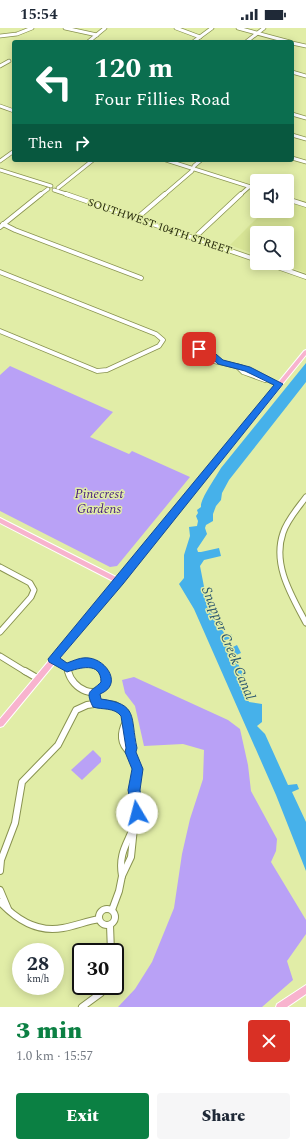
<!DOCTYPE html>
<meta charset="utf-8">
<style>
body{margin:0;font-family:Spectral,serif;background:#f6f6f7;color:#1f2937;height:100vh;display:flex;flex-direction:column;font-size:15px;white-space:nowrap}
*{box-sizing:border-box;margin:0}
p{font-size:13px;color:#747a83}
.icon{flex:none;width:22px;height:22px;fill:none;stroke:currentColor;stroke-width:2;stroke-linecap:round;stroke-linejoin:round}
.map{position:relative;height:979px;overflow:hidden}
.side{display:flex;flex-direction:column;background:#fff;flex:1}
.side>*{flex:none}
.hud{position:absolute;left:12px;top:12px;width:282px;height:122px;border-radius:4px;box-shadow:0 2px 10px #0003;background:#0b6e4f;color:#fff;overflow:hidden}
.buttons{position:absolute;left:250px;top:146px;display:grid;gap:8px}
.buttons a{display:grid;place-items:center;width:44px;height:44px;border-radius:4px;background:#fff;box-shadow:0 2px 10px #0003;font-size:20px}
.speed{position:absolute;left:12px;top:915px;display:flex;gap:8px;font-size:20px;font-weight:700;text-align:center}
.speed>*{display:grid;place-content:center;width:52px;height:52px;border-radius:50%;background:#fff;box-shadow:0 2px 10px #0003;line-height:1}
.speed small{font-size:10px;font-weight:400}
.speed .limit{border:2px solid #111;border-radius:6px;background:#fff;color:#111}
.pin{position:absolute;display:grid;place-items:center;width:34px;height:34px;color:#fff;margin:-17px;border-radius:8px;box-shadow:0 2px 6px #0006}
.me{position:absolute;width:44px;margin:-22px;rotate:352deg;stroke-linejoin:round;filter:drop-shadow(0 0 3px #0008)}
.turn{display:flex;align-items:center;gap:14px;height:84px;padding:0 16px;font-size:18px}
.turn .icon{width:52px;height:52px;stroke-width:2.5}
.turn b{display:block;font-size:28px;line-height:34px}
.then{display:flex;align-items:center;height:38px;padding:0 16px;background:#0003;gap:8px;font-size:15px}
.round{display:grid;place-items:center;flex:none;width:42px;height:42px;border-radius:4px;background:#f6f6f7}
.overview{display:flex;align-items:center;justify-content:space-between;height:68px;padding:0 16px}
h1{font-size:24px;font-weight:800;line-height:30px;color:#0b8043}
.cta{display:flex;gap:8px;margin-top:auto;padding:8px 16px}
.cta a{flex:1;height:46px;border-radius:4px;background:#0b8043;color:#fff;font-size:16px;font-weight:800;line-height:46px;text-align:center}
.cta a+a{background:#f6f6f7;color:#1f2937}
.status{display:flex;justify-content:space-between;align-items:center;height:28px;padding:0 20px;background:#fff;direction:ltr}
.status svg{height:11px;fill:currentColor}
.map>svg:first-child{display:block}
.built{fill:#d8e596}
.green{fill:#b9a1f6}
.water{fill:#46b1ea}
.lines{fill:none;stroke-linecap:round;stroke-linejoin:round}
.minor-far3-casing{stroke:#899350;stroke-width:4.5}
.minor-far2-casing{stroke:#899350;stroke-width:5.5}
.minor-far1-casing{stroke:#899350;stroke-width:7}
.minor-casing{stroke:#899350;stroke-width:8}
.major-casing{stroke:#fff;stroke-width:2}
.minor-far3{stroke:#fff;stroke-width:3}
.minor-far2{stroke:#fff;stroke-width:4}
.minor-far1{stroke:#fff;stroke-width:5}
.minor{stroke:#fff;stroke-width:6}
.major{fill:#f8b3ce;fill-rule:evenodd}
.route{fill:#1a73e8;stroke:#114b97}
.labels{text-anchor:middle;stroke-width:3;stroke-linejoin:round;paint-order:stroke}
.far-street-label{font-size:11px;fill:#23270a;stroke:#e1eda7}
.park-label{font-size:13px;font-style:italic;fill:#44187f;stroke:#e1eda7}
.water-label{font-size:14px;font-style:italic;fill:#2a556e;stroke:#e1eda7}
</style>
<div class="status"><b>15:54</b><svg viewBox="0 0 49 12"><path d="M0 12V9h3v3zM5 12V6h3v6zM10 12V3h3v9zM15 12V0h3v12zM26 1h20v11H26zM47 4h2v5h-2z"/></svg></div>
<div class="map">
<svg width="306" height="979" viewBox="0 0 306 979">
<rect width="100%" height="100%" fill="#e1eda7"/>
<path class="built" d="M287,173l19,7v65l-27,-10h8v-30h-30v22l-27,-10 34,-34h23z"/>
<g class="green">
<path d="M10,338l103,46 -23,25 39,17 3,-3 58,26 -73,89 -7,1 -110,-56v-136z"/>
<path d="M134,649l94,43 12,9 8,36 3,26 26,48 -1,12 -5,11 35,58v14l-19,27 6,19 -31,27h-144l17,-18 17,-27 22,-54 8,-54 8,-35 13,-40 1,-29 -21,-6 -39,2 -9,-40 -10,-13 -3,-13z"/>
<path d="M93,722l8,8v4l-19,18 -11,-10z"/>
</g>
<path class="water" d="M306,335v19l-77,98 -7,13 -1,7 -5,6 -3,8v7l-7,4 -1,3 2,6 -10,15 1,3h3l18,-4 2,8 -17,4 -4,6 6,31 19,38 6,-1 2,4 -8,2 4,9 8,-4 4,8 -7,3 13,25 -2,13 4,8 13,2v18l-5,4 8,8 23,51 9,-1 2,5 -7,3 14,30v49l-30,-76 -82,-186 -15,-25 5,-6v-23l6,-19 -1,-9 8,-1 1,-5 -2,-5 2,-3 -1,-3 4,-3c-1,-8 15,-30 20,-39z"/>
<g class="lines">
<defs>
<g id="minor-far3">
<path d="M65,0l32,7"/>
<path d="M176,0l24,9"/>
<path d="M238,0l52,14"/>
<path d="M0,8l17,-2 15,-6"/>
<path d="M88,14l17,-14"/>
<path d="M193,14l19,-14"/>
<path d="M246,14l18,-14"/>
<path d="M292,15l14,3"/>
<path d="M0,38l9,-5"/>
<path d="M292,44l14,4"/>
<path d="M0,78l14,5"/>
<path d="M292,86l14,4"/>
<path d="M292,107l14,4"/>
<path d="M292,130l14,4"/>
<path d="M166,132l91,29"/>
<path d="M0,133l14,-10"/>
<path d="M0,142l51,16"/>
<path d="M58,160l35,-28"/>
<path d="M54,162l15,5"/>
<path d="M40,167l8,-6"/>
<path d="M164,167l28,-24 2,-5 7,-6"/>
<path d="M240,167l9,-8"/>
</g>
<g id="minor-far2">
<path d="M66,166l191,66"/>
<path d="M287,171l19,6"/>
<path d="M137,190l28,-24"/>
<path d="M3,196l12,6 126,48"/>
<path d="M0,199l41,-33"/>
<path d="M194,210l47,-44"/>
<path d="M266,235l40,14"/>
<path d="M0,244l156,62 7,6 -4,6 -52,24 -10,1 -97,-40"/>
<path d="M220,334l-13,-12 -11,-1 -2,2 2,6 45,10 32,15"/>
<path d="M237,338l6,6 22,8"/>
</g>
<g id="minor-far1">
<path d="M306,469c-8,11 -19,23 -23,36 -11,32 9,63 23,90"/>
<path d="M0,539l30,16 4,7 -3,7 -31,35"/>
<path d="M0,628l26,16"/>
<path d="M53,631l14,8"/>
<path d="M68,644l-1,-5c13,-5 26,-7 36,5"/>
</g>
<g id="minor">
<path d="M25,643l12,7"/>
<path d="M68,643c4,18 30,32 39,9l-5,-9"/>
<path d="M94,664l2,11"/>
<path d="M126,694c-6,11 -6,22 4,30"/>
<path d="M0,843l1,-11 14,-37 7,-41 36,-37 18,-35 11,-5 14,-2 14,2 10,7 6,36c-2,8 4,13 6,20 1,7 -3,15 -3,22 0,8 4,16 3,24 -4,25 -20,34 -15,62"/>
<path d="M0,862l8,19"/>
<path d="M0,874c17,18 38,31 63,26 12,-2 24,-7 36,-9"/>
<circle cx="107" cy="889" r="8"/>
<path d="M112,882l7,-19 3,-15 9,-19 3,-29"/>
<path d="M110,897l1,27"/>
<path d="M82,979l19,-14 7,-7"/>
</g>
<g id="major">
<path d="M306,322v5l-185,228 -118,143 -3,1v-8l115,-137 -115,-59v-5l118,60 186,-227z"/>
<path d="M306,957v9l-19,13h-11l1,-3z"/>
</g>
</defs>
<use href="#minor-far3" class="minor-far3-casing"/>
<use href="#minor-far2" class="minor-far2-casing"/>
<use href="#minor-far1" class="minor-far1-casing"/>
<use href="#minor" class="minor-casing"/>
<use href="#major" class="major-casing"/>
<use href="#minor-far3" class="minor-far3"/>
<use href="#minor-far2" class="minor-far2"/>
<use href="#minor-far1" class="minor-far1"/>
<use href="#minor" class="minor"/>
<use href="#major" class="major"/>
</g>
<path class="route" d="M199,318l11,3 13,11 27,7 33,17 -160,200 -63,74 7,5c8,-3 14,-6 22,-5 18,2 34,27 11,36l1,5c38,5 29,18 36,49l-1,4 7,17 -3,21 3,23 -2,3 -4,2 -4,-2 -5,-26 4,-21 -7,-17 1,-4 -5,-32c-7,-9 -19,-6 -28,-9 -9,-18 -1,-15 8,-25 0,-21 -22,-14 -34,-10l-18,-10 -1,-3 226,-274 -29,-14 -27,-7 -13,-12 -9,-2 -1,-1z"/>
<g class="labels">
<g class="far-street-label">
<text transform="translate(160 198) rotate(19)" y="4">SOUTHWEST 104TH STREET</text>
</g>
<g class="park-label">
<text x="99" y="470">Pinecrest<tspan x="99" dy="15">Gardens</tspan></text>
</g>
<g class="water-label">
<text transform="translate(229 615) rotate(68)" y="5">Snapper Creek Canal</text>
</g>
</g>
</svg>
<div class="buttons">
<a><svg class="icon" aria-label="sound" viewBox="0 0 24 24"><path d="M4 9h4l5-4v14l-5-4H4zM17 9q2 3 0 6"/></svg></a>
<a><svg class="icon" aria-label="search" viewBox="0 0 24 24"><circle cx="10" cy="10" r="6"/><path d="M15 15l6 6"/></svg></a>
</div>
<div class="speed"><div>28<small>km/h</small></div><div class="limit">30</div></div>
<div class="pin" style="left:199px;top:321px;background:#d93025"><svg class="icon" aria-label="arrive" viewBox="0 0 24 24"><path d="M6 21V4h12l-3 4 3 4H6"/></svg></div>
<svg class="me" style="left:137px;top:785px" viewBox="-20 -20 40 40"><circle r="19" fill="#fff"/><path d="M0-13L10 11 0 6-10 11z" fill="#1a73e8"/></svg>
<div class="hud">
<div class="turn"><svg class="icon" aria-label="left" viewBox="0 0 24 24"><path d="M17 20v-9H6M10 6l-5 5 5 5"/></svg><div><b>120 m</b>Four Fillies Road</div></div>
<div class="then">Then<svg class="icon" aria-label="right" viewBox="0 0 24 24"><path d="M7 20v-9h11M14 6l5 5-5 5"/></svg></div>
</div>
</div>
<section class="side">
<div class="overview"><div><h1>3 min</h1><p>1.0 km · 15:57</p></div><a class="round" style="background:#d93025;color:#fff"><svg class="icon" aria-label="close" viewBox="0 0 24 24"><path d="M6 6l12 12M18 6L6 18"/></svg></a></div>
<div class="cta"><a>Exit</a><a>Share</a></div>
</section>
